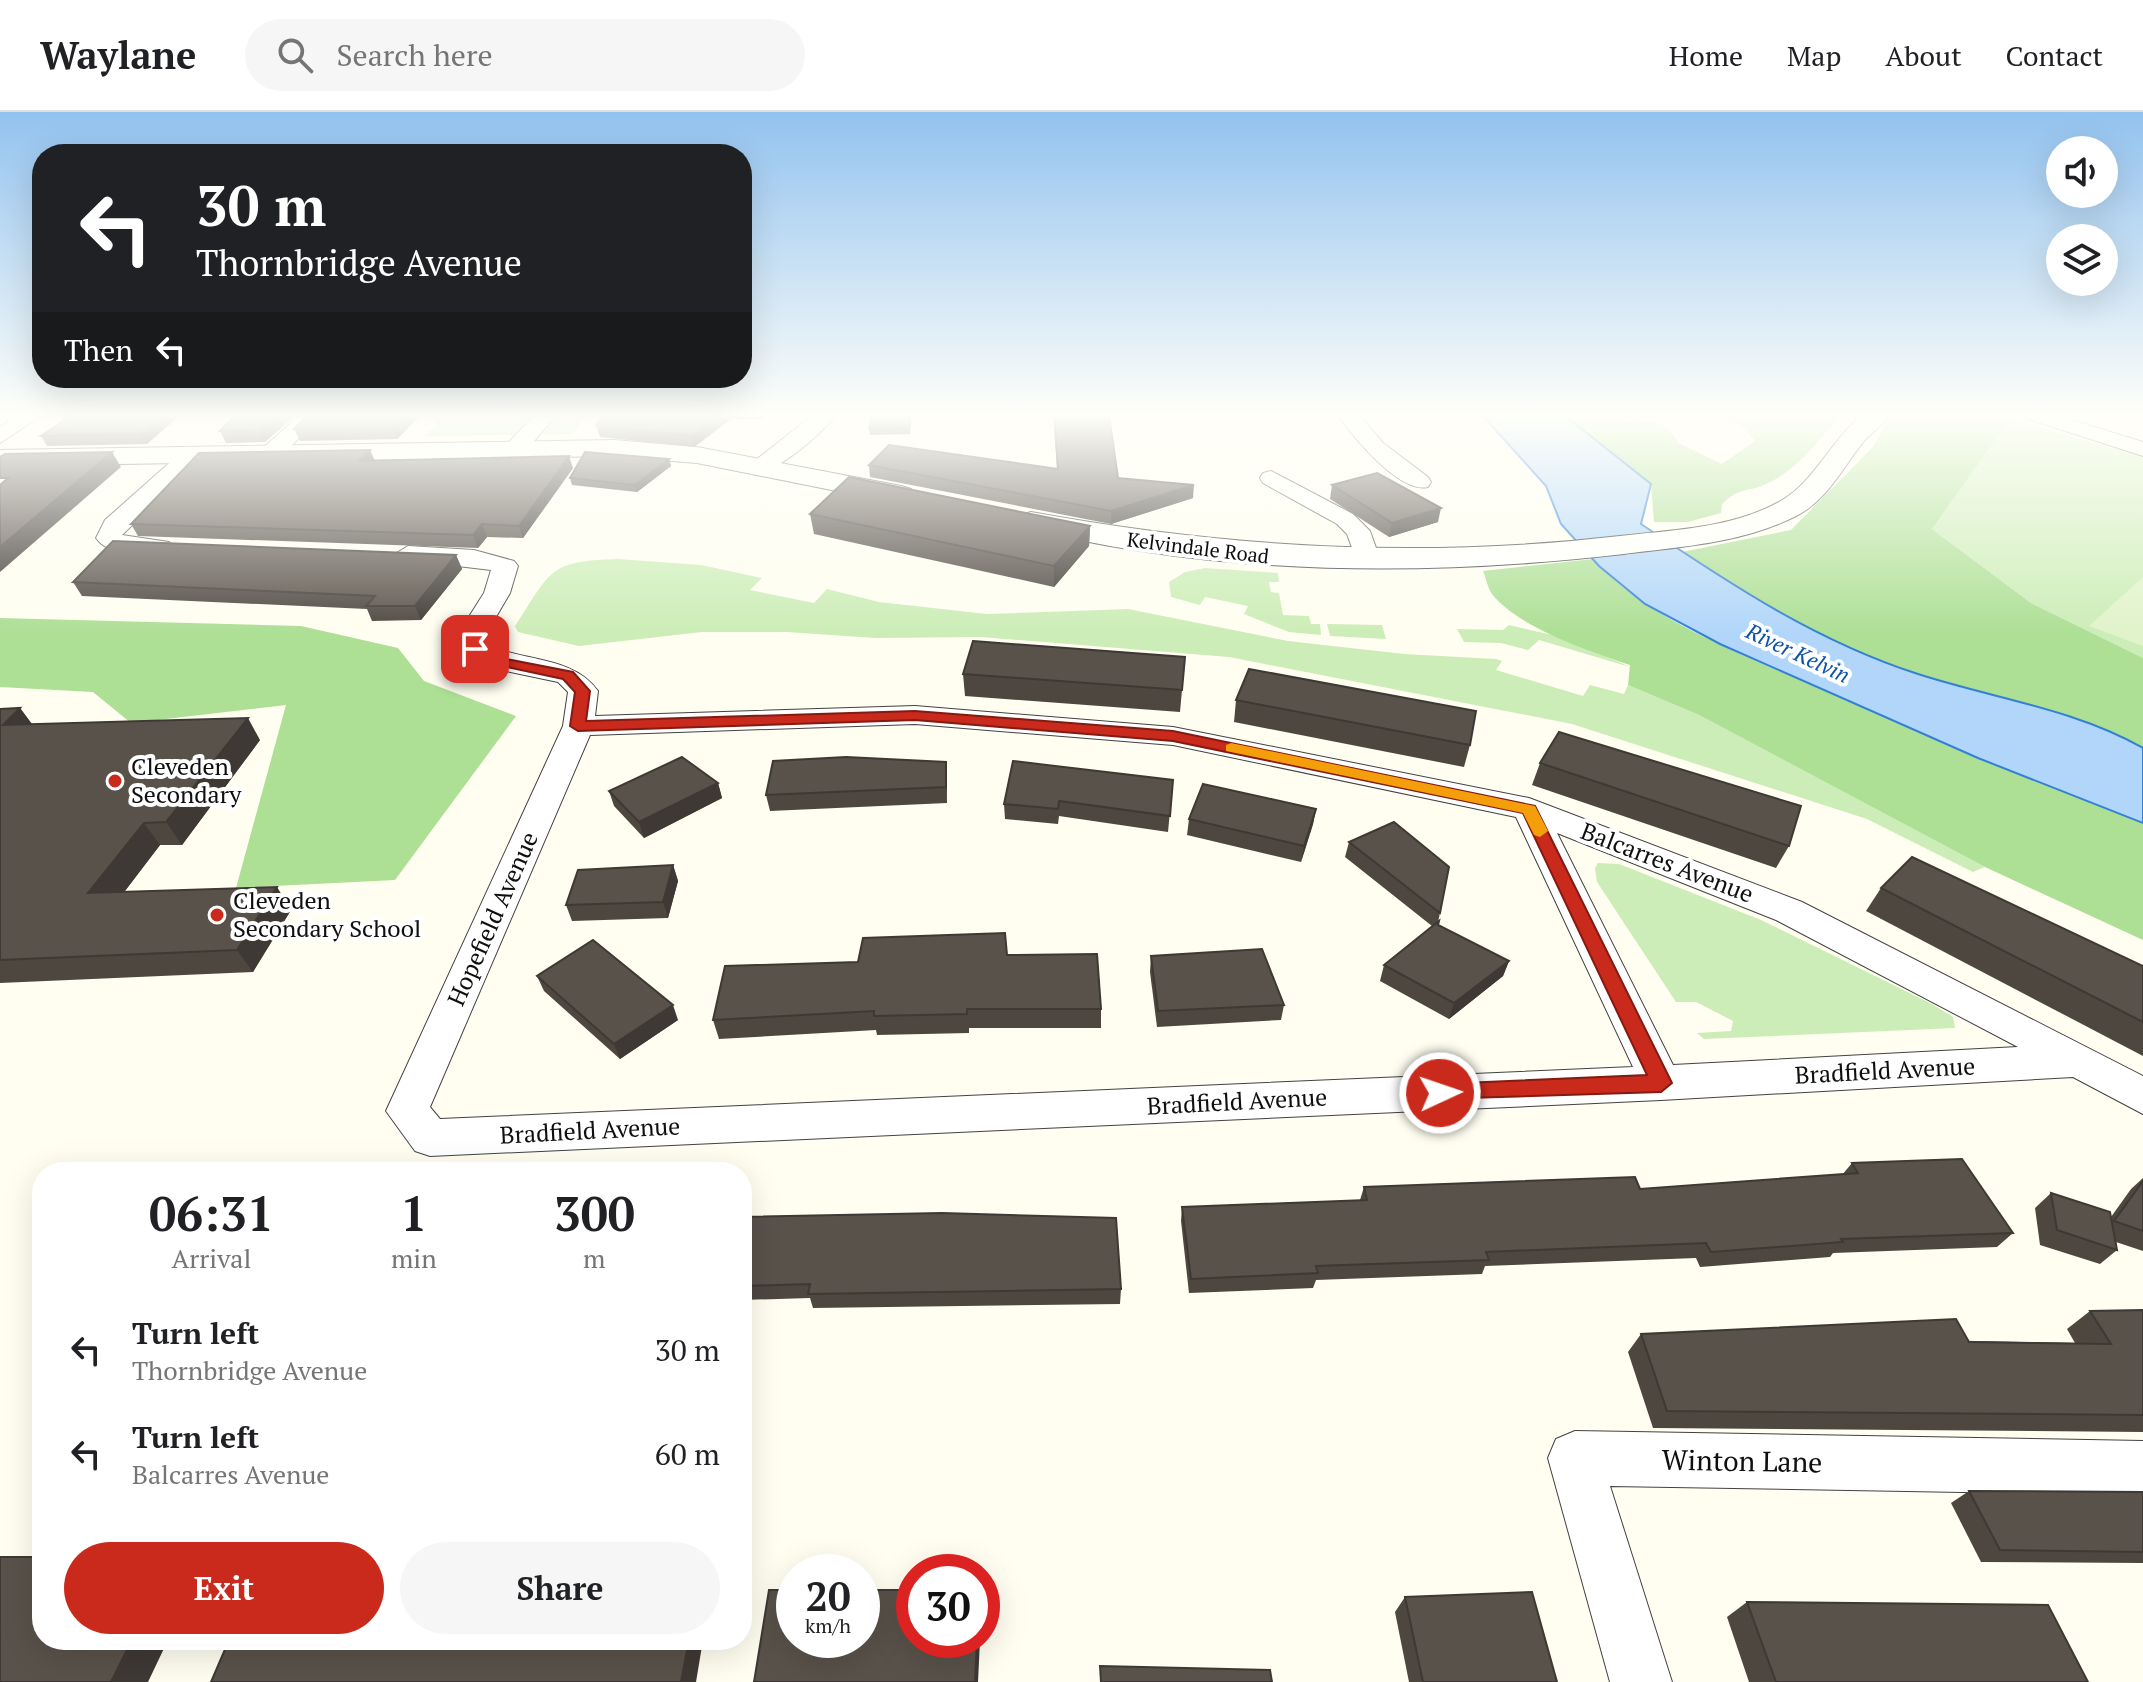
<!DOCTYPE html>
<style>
body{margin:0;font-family:"PT Serif",serif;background:#f6f6f6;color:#202124;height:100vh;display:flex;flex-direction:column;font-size:30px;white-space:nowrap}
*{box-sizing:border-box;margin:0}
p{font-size:26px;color:#757577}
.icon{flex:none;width:44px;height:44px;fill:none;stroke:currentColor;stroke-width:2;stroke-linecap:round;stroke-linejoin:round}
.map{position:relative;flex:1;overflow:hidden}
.drawer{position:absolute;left:32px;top:1050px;width:720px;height:488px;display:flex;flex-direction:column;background:#fff;border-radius:32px;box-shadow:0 8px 32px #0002}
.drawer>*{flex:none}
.banner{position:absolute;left:32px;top:32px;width:720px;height:244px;border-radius:32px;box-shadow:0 8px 32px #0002;background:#202124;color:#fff;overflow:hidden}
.fabs{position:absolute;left:2046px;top:24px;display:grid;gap:16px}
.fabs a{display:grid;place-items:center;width:72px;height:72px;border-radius:50%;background:#fff;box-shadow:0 8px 32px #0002;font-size:40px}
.speed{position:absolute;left:776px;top:1442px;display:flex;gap:16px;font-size:40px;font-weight:700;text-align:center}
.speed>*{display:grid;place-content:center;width:104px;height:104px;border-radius:50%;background:#fff;box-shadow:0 8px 32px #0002;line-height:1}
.speed small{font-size:20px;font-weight:400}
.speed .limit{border:12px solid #d22;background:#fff;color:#111}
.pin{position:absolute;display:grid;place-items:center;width:68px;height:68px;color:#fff;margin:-34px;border-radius:16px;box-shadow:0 4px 12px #0006}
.me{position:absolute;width:88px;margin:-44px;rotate:87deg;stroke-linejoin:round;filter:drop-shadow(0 0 6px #0008)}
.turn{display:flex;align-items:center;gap:28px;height:168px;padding:0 32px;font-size:36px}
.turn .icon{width:104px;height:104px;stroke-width:2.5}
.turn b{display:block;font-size:56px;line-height:68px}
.then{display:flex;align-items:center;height:76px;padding:0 32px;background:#0003;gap:16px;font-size:30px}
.eta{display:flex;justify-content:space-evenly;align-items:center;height:136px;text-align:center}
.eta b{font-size:48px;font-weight:700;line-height:56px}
.primary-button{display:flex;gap:16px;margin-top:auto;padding:16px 32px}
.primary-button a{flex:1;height:92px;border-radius:48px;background:#ca2a1c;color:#fff;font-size:32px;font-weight:700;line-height:92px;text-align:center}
.primary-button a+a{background:#f6f6f6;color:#202124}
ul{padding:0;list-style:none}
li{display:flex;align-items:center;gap:24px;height:104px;padding:0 32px}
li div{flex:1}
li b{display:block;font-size:30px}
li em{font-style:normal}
header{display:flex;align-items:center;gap:48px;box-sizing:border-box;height:112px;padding:0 40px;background:#fff;border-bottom:2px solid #e0e0e0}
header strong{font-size:38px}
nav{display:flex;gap:44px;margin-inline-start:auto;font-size:28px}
.search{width:560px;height:72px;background:#f6f6f6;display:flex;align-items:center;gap:20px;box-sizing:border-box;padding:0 28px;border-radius:44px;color:#757577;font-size:30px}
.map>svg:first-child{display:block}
.green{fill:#ccedb7}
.forest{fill:#addf95}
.pitch{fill:#e0f3ca}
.water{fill:#b1d6fa;stroke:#3381d7;stroke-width:2}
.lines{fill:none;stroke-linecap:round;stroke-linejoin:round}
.minor-casing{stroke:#424242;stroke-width:2}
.tertiary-casing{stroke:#424242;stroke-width:2}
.minor{fill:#fff;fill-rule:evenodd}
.tertiary{fill:#fff;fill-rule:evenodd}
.wall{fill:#4d4740}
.shaded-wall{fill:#3e3934}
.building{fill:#59524a;stroke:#3e3934;stroke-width:2}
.route{fill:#ca2a1c;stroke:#831b12;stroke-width:2}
.slow{fill:#f59e0b}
.poi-dot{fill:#ca2a1c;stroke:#fff;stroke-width:3}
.labels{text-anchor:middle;stroke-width:8;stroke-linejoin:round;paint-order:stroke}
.far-street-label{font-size:20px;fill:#0f0f0f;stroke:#fff}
.far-water-label{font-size:22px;font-style:italic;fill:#0e53ab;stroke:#fff}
.poi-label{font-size:24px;fill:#0f0f0f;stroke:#fff;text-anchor:start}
.street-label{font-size:24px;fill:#0f0f0f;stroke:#fff}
.near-street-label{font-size:28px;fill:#0f0f0f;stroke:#fff}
</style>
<header>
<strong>Waylane</strong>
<div class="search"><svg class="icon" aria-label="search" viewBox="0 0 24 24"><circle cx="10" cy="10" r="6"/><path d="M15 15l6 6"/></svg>Search here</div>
<nav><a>Home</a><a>Map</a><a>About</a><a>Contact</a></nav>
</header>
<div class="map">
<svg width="2143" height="1570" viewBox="0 0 2143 1570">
<rect width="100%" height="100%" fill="#fffef1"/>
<g class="green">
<path d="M2010,307l133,38v201l-112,-55 -99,-74z"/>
<path d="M618,447l83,6 61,13 -12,12 64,13 13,-14 52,13 108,12 141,-5 160,32 116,13 92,5 6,2 -6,9 87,26 7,-11 34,9 4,-9 71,30 286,152 -12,5 -106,-53 -295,-95 -343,-67 -248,-20 -105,1 -89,-6h-85l-123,14 -61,-14 -3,-6c37,-56 33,-65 103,-67z"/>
<path d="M1205,456l73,5 1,9h-10l2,10 8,1 4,22 26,1 2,8h9l1,11 -32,-3 -45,-18 4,-8 -43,-9 -5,8 -29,-8 -2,-15 16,-10z"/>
<path d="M1327,512l55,1 4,14 -56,-3z"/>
<path d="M1509,513l52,12 69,30 -91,-27 -11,10 -27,-7 -37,-1 -7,-13 46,1z"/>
<path d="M1598,751l21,1 142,56 171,84 21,13 2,11 -251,11 -7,-6 34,-2 2,-10 -37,-19h-20l-79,-120 -2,-14z"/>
</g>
<g class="forest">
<path d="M499,303h88l-15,19 -146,2 14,-18z"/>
<path d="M1564,303h55l-3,6c25,0 51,-5 62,22l44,21 33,-23 -14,-16 -27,-10 126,1c-22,25 -42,54 -74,68 -20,9 -25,2 -44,20l-1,9 -33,9h-34l-3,-38z"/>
<path d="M1903,303h95l12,4 -78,110 99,74 112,55v90c-68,-38 -150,-50 -224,-74 -87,-28 -162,-72 -237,-122l109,-22 82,-83 15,-26z"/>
<path d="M1593,447c57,62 144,93 220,126 109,49 219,94 330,138v117l-158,-73 -286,-152 -71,-30 2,-20c-40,-14 -111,-37 -138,-71 -4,-5 -6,-16 -9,-23z"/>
<path d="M0,506l301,8 97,22 26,33 92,35 -121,164 -159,8 50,-183 -155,18 -38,-31 -93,-5z"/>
</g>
<path class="pitch" d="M2143,465v69l-54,-20z"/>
<path class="water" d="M1482,303h82l87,69 -10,40c89,60 175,117 277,150 74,24 157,35 225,74v75l-165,-65 -258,-114 -75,-40 -46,-38 -38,-42 -15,-38z"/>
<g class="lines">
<defs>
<g id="minor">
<path d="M18,303h24l-42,28v-16z"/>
<path d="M300,303h22l-42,42h-16l-3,-5 3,-5z"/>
<path d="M535,303h21l-32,38h-16l-3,-5 3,-5z"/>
<path d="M813,303h23c-14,18 -63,63 -86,57l-3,-5z"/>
<path d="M1338,303h21l24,28 45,34 3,5 -3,5c-28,7 -75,-50 -90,-72z"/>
<path d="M2025,303h31l87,27v14l-115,-37z"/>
<path d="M193,335l8,2 3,5 -3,5 -79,76 47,7 3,5 -3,5c-21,5 -60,5 -73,-14l9,-18 80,-71z"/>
<path d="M1271,359l82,43 17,17 11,31 -4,5h-18l-12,-33 -10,-10 -74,-41 -3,-5 3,-5z"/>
<path d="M408,434l66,4 40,11 4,5 -8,27 -24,41 2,11c37,17 85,11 110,46l-3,25 320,-10 258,21 356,71 273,104 341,174v38l-70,-37 -412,23 -1231,56 -15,-5 -29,-40 177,-385 5,-34 -10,-10 -66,-14 -27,-13 -7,-21 26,-41 7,-23 -92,-11 -4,-5zM915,612l258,21 343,72 117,250 -1193,52 -10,-12 160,-372zM1557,721l219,87 242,127 -345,18z"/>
<path d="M1575,1319l568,10v54l-533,-9 62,196h-62l-62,-224 8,-19z"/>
</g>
<g id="tertiary">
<path d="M1862,303h28c-7,10 -18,17 -26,26 -22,27 -36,59 -68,75 -53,27 -115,31 -172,38 -199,23 -408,22 -603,-27l-5,-6 5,-6 10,-3c197,36 390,47 589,24 53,-6 112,-8 159,-34 36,-20 51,-61 83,-87z"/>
<path d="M614,328l83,7 204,39 10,3 4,6 -4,6 -10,3 -204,-41 -83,-7 -614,10v-16z"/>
</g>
</defs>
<use href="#minor" class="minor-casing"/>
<use href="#tertiary" class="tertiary-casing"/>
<use href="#minor" class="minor"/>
<use href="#tertiary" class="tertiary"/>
</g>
<g class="wall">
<path d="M72,303h108l-33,29 -100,2 -6,-10z"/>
<path d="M235,303h61l-31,27 -39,1 -6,-12z"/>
<path d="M308,303h113l-24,24 -97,2 -6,-12z"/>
<path d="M603,303h162l-1,4h-33l-37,28 -94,-10 -4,-11z"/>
<path d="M912,303l-2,19 -40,1 -1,-6z"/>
<path d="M1054,303h55l9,63 75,20 -82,26 -241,-47 -1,-12 188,4z"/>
<path d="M370,338l5,11 198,7 -50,70 -36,-1 -9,11 -340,-12 -7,-12z"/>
<path d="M669,347l2,7 -34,26 -65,-7 -2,-7z"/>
<path d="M1332,373l106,37 -49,15 -59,-38z"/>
<path d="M810,402l280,12 -1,20 -35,41 -240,-53z"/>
<path d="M456,443l6,14 -41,51 -49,1 -5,-12 -285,-13 -9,-14z"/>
<path d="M1185,545l-5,55 -215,-16 -2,-22z"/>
<path d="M1236,588l234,45 -6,22 -230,-45z"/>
<path d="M20,596l12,16 228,16 -78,105h-22l-36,47 167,18 -38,62 -253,11v-274z"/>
<path d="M946,650l1,41 -177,8 -4,-16z"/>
<path d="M1540,651l249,83 -13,22 -244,-83z"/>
<path d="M1173,668l-5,52 -109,-16 -1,8 -53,-5 -1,-15z"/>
<path d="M718,671l4,15 -78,40 -30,-32 -5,-15z"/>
<path d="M1316,697l-3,15 -12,38 -114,-27 2,-16z"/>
<path d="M1349,730l91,71 -2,9v3l71,36 -6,15 -54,43 -69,-38 4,-16 48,-39 -87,-69z"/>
<path d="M673,753l5,16 -10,37 -96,3 -6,-16z"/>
<path d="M1881,776l262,78v90l-277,-145z"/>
<path d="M1007,843l94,54v19h-132v5l-92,2 -1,-5 -157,9 -6,-19 145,-58z"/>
<path d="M1151,844l133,49 -3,15 -124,7 -7,-55z"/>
<path d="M537,864l141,44 -58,39 -76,-68z"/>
<path d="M1852,1051l161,70 -16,14 -164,6 -3,4 -130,10 -4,-9 -211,8 -3,8 -166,6 -3,8 -124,5 -8,-72 1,-14 178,-7 4,-13 276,2 202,-14z"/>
<path d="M2143,1066v73l-27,-9 1,8 -17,14 -60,-19 -5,-37 16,-15 60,24 20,-28z"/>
<path d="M742,1105l379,72 -1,15 -307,4 -3,-10 -68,2z"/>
<path d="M2143,1198v122l-490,-4 -25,-76 13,-18 434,9 -8,-14 23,-18z"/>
<path d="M1969,1379l174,1v71l-162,-1 -30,-59z"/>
<path d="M1405,1485l152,85h-148l-14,-70z"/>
<path d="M1747,1490l341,80h-339l-22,-65z"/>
</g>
<g class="shaded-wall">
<path d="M164,303h16l-33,29 -6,-10z"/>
<path d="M277,303h19l-31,27 -6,-12z"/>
<path d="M405,303h16l-24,24 -5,-12z"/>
<path d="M719,303h11l1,4 -37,28 -2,-11z"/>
<path d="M370,338l5,12 -16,-1z"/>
<path d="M112,340l9,15 -121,105v-25z"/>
<path d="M569,344l4,12 -50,70 -4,-12z"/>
<path d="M669,347l2,7 -34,26 -2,-7z"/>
<path d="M1194,373l-1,13 -82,26v-13z"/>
<path d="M1441,396l-3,14 -49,15 3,-14z"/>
<path d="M482,412l5,13 -9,11 -5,-13z"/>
<path d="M1090,414l-1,20 -35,41v-21z"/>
<path d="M456,443l6,14 -41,51 -6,-14z"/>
<path d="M20,596l16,22 -33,-5z"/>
<path d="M248,606l12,22 -78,105 -16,-23z"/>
<path d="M946,650l1,15v26l-1,-16z"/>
<path d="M718,671l4,15 -78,40 -5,-16z"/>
<path d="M1316,697l-3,15 -12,38 3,-16z"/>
<path d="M144,711l16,22 -54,71 -18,-23z"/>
<path d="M673,753l5,16 -10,37 -5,-16z"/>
<path d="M277,775l14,23 -38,62 -16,-22z"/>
<path d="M1509,849l-6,15 -54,43 5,-16z"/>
<path d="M673,893l5,15 -58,39 -6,-15z"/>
<path d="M132,1528h36l-20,42h-37z"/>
<path d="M689,1528h14l-7,42h-15z"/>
<path d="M977,1528h3l-2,42h-3z"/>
</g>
<g class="building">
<path d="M72,303h92l-23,19 -100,2z"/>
<path d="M235,303h42l-18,15 -39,1z"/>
<path d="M308,303h97l-13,12 -98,2z"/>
<path d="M603,303h116l-27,21 -96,-10z"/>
<path d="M872,303h39l-2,13 -40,1z"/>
<path d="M1054,303h55l9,63 76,7 -83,26 -242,-46 20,-20 169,24z"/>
<path d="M370,338l-11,11 210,-5 -50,70 -37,-2 -9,11 -342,-11 68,-71z"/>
<path d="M112,340l-112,95v-62l8,-7h-8v-21l5,-3z"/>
<path d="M585,340l84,7 -34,26 -65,-7z"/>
<path d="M1377,361l64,35 -49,15 -60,-38z"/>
<path d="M849,365l241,49 -36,40 -244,-52z"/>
<path d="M113,429l343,14 -41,51h-49l9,-10 -302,-14z"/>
<path d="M973,529l212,16 -3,33 -219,-16z"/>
<path d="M1249,557l227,42 -6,34 -234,-45z"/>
<path d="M20,596l-17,17 245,-7 -82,104 -22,1 -56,70 189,-6 -40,63 -237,10v-251z"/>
<path d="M1559,620l242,74 -12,40 -249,-83z"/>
<path d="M682,645l36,26 -79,39 -30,-31z"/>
<path d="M846,645l100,5v25l-180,8 7,-34z"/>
<path d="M1013,649l160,19 -3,36 -111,-15 -1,8 -54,-5z"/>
<path d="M1203,672l113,25 -12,37 -115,-27z"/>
<path d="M1394,710l55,45 -9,46 -91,-71z"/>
<path d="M1912,745l231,109v56l-262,-134z"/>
<path d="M673,753l-10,37 -97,3 12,-35z"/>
<path d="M1439,809l-1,4 71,36 -55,42 -70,-38z"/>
<path d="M1005,821l2,22 90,-1 4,55h-134v5l-93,2v-5l-161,9 12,-54 133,-4 5,-24z"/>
<path d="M593,828l80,65 -59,39 -77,-68z"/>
<path d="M1262,837l22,56 -126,6 -7,-55z"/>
<path d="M1962,1047l51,74 -172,6 2,3 -132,10 -5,-9 -220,9 3,8 -173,6 2,7 -127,6 -9,-72 185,-7 -3,-13 271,-10 5,12 218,-16 -6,-10z"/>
<path d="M2143,1069v50l-29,-10z"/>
<path d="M2051,1081l59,19 7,38 -60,-20z"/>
<path d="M942,1101l174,5 5,71 -313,5 2,-10 -68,2v-69z"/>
<path d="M2143,1198v105l-476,-4 -26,-77 315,-15 13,23 142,2 -21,-33z"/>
<path d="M1969,1379l174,1v60l-143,-2z"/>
<path d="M0,1445h42v83h90l-21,42h-111z"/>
<path d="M769,1478h25v50h68v-50h52v50h63l-2,42h-221z"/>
<path d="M1532,1480l25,90h-134l-18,-85z"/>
<path d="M1747,1490l301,3 40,77h-312z"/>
<path d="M229,1528h460l-8,42h-470z"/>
<path d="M1100,1554l170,4 2,12h-171z"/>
</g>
<linearGradient id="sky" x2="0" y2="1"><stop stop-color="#92c2ef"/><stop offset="0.58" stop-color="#fffff9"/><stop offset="1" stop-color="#fffff9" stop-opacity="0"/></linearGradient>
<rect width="2143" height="523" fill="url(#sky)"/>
<path class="route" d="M475,533l31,14 67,13 17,19 -4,30 329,-10 258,20 362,75 137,277 -11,9 -228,7 -3,-6 10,-9 207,-9 -124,-262 -350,-72 -258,-21 -337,11 -8,-5 5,-34 -12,-13 -66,-14 -27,-13 -2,-3z"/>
<path class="slow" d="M1231,631l304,63 13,25 -8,6 -6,-2 -11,-22 -297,-62v-6z"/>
<g class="poi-dot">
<circle cx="115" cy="669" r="8"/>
<circle cx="217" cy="803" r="8"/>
</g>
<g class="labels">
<g class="far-street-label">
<text transform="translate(1198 436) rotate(7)" y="7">Kelvindale Road</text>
</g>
<g class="far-water-label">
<text transform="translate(1798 541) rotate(25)" y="8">River Kelvin</text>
</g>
<g class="poi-label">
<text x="131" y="663">Cleveden<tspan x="131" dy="28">Secondary</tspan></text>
<text x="233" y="797">Cleveden<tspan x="233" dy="28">Secondary School</tspan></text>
</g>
<g class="street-label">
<text transform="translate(1667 751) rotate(21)" y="8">Balcarres Avenue</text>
<text transform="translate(493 807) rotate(-66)" y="8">Hopefield Avenue</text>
<text transform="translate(1885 959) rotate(-3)" y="8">Bradfield Avenue</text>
<text transform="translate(1237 990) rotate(-3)" y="8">Bradfield Avenue</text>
<text transform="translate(590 1019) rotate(-3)" y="8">Bradfield Avenue</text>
</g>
<g class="near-street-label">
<text transform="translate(1742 1349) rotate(1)" y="10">Winton Lane</text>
</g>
</g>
</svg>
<div class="fabs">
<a><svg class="icon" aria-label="sound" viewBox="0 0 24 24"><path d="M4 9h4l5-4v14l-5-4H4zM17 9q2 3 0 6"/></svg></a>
<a><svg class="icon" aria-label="layers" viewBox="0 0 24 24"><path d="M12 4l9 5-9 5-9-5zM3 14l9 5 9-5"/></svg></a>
</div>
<div class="speed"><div>20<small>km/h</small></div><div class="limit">30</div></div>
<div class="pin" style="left:475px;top:537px;background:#d93025"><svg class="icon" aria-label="arrive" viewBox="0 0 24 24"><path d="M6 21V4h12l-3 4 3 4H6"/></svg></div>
<svg class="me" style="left:1440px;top:981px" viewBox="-20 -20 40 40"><circle r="17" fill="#ca2a1c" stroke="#fff" stroke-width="3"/><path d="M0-11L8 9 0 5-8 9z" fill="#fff"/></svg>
<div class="banner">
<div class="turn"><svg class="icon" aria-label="left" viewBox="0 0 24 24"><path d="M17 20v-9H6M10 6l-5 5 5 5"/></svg><div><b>30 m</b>Thornbridge Avenue</div></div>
<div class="then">Then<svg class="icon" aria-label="left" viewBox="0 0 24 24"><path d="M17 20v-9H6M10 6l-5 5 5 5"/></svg></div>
</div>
<section class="drawer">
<div class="eta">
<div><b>06:31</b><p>Arrival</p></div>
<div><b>1</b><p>min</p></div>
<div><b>300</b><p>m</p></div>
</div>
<ul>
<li><svg class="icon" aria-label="left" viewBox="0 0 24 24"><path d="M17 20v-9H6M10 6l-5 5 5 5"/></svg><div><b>Turn left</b><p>Thornbridge Avenue</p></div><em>30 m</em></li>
<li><svg class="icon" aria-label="left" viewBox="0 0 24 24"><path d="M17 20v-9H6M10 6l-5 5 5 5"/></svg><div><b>Turn left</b><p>Balcarres Avenue</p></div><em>60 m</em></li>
</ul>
<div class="primary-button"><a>Exit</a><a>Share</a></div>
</section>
</div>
